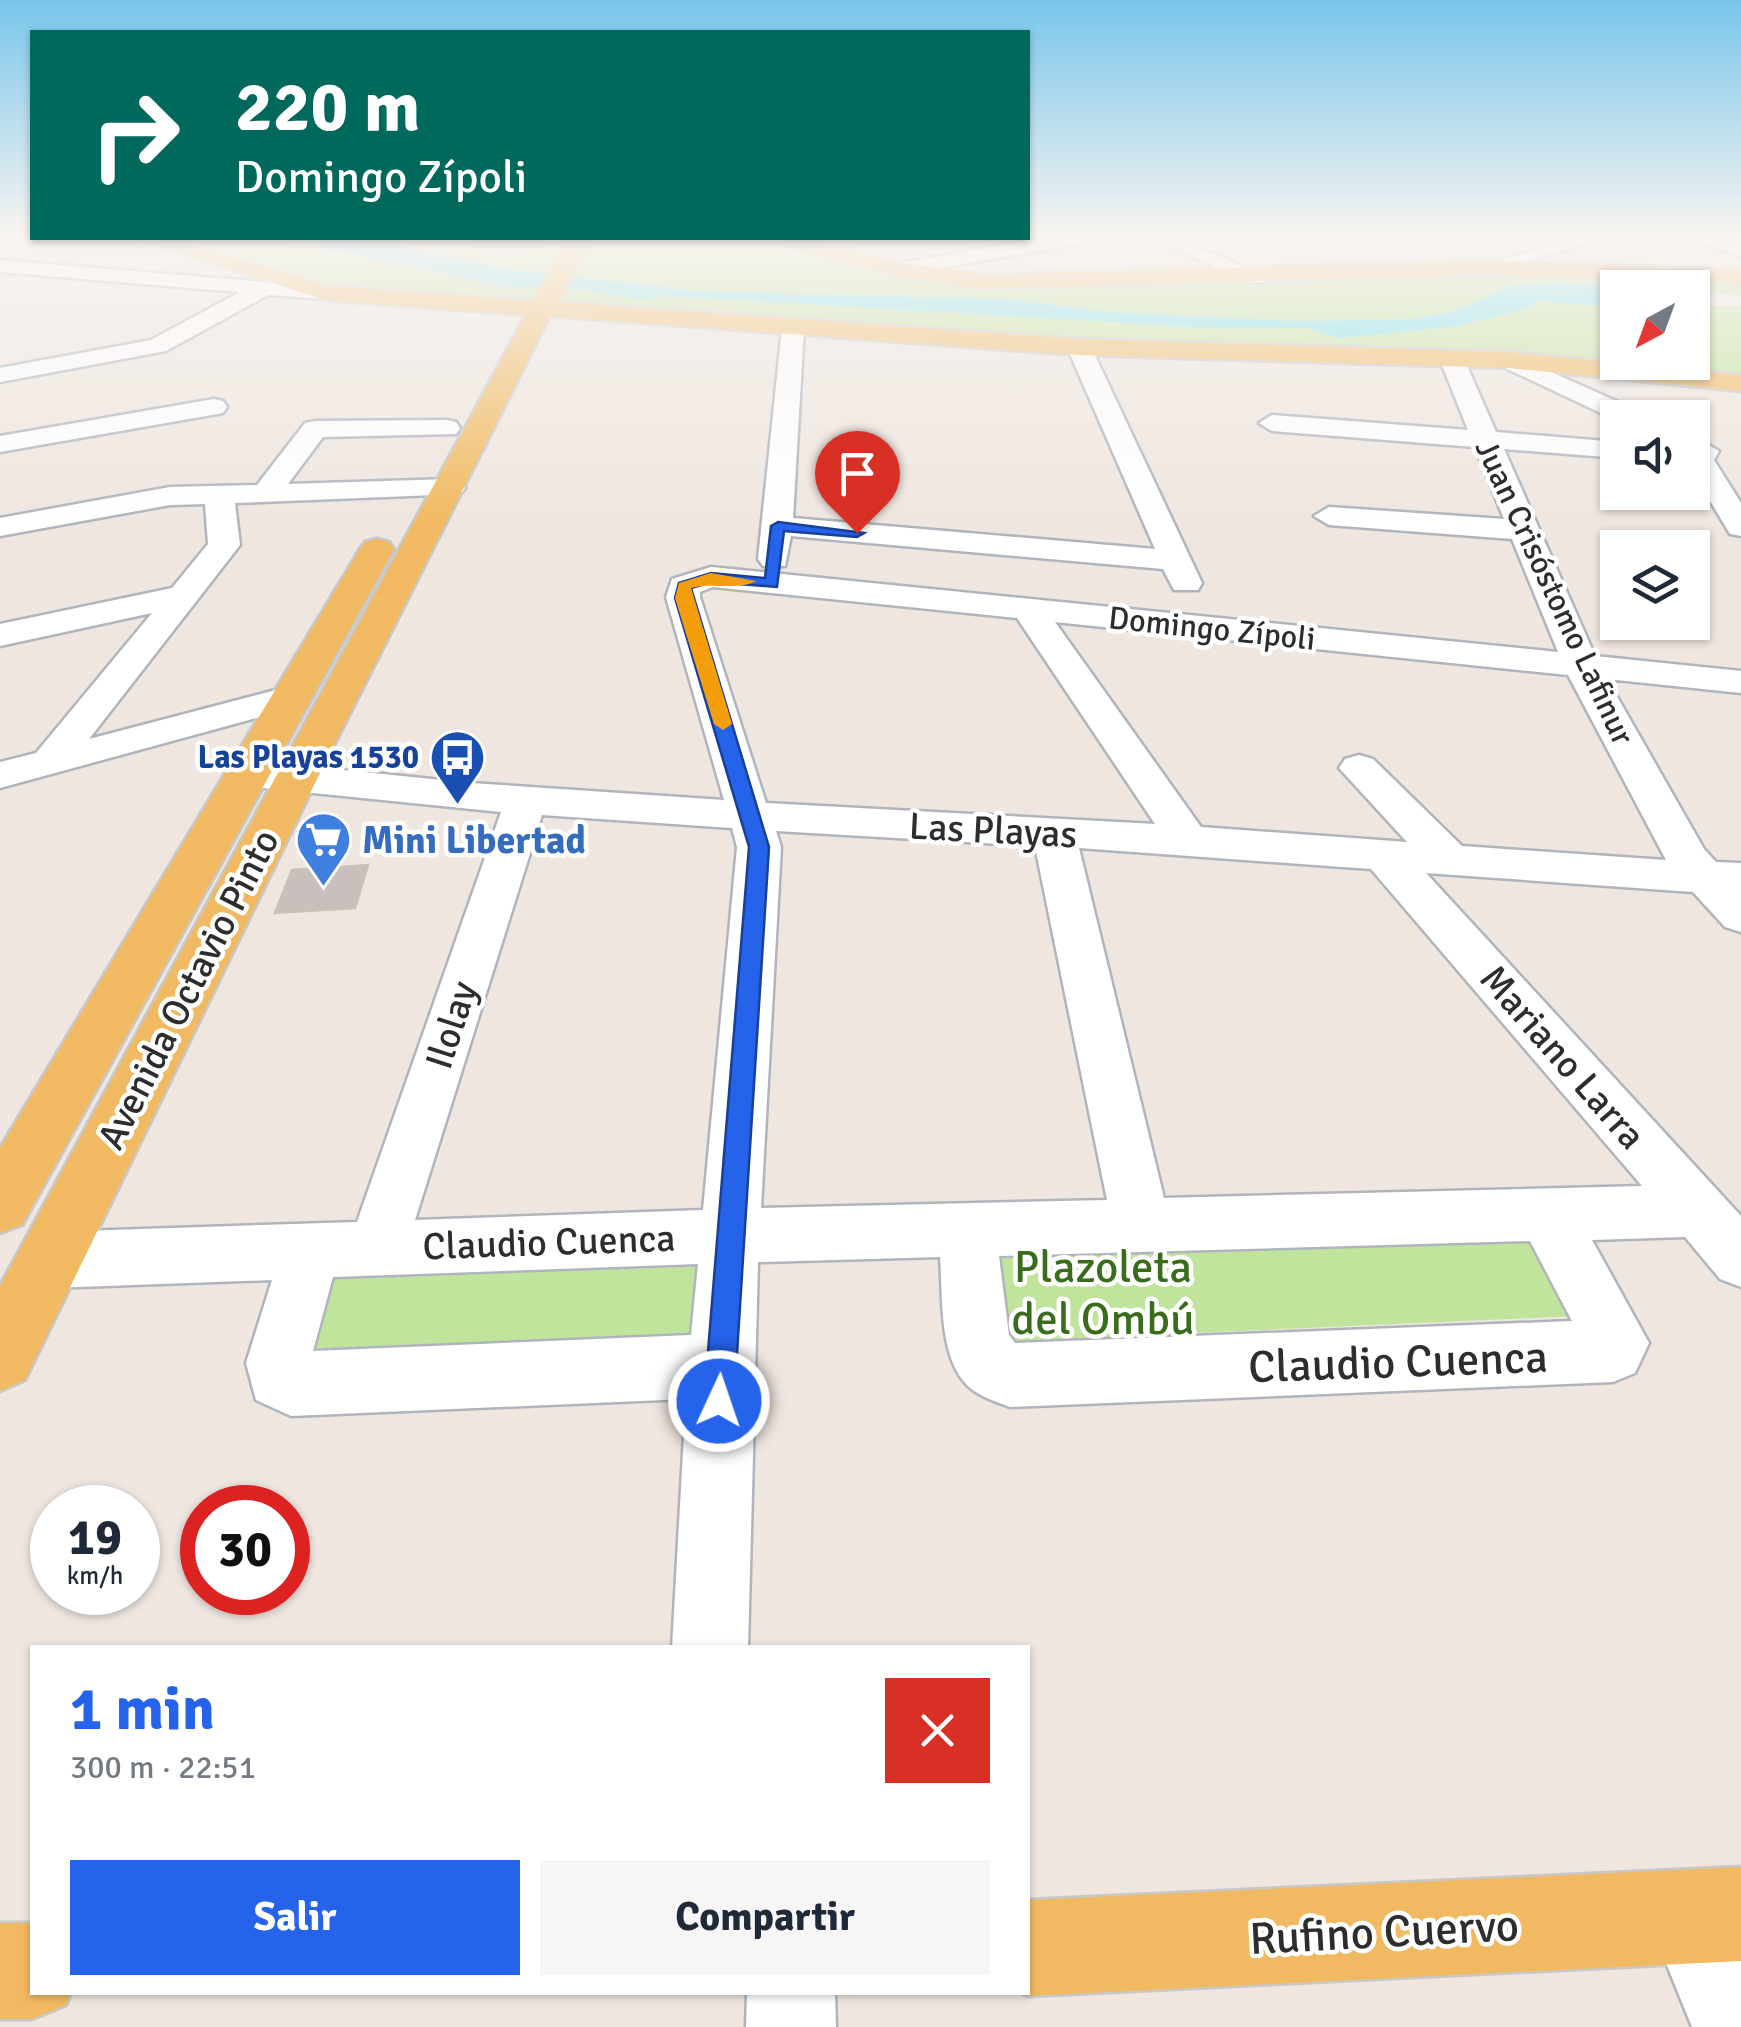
<!DOCTYPE html>
<html lang="es">
<meta charset="utf-8">
<style>
body{margin:0;font-family:Signika,sans-serif;background:#f6f6f7;color:#1f2937;height:100vh;display:flex;flex-direction:column;font-size:38px;white-space:nowrap}
*{box-sizing:border-box;margin:0}
p{font-size:32px;color:#747a83}
.icon{flex:none;width:55px;height:55px;fill:none;stroke:currentColor;stroke-width:2;stroke-linecap:round;stroke-linejoin:round}
.map{position:relative;flex:1;overflow:hidden}
.side{position:absolute;left:30px;top:1645px;width:1000px;height:350px;display:flex;flex-direction:column;background:#fff;border-radius:0px;box-shadow:0 2px 8px #0004}
.side>*{flex:none}
.guide{position:absolute;left:30px;top:30px;width:1000px;height:210px;border-radius:0px;box-shadow:0 2px 8px #0004;background:#00695c;color:#fff;overflow:hidden}
.needle{width:65px;rotate:221deg}
.buttons{position:absolute;left:1600px;top:270px;display:grid;gap:20px}
.buttons a{display:grid;place-items:center;width:110px;height:110px;border-radius:0px;background:#fff;box-shadow:0 2px 8px #0004;font-size:50px}
.speed{position:absolute;left:30px;top:1485px;display:flex;gap:20px;font-size:50px;font-weight:700;text-align:center}
.speed>*{display:grid;place-content:center;width:130px;height:130px;border-radius:50%;background:#fff;box-shadow:0 2px 8px #0004;line-height:1}
.speed small{font-size:25px;font-weight:400}
.speed .limit{border:15px solid #d22;background:#fff;color:#111}
.pin{position:absolute;display:grid;place-items:center;width:85px;height:85px;color:#fff;margin:-102px -42px;border-radius:50% 50% 50% 0;rotate:-45deg;box-shadow:0 0 10px #0007}
.pin .icon{rotate:45deg}
.me{position:absolute;width:110px;margin:-55px;rotate:3deg;stroke-linejoin:round;filter:drop-shadow(0 0 8px #0008)}
.turn{display:flex;align-items:center;gap:35px;height:210px;padding:0 40px;font-size:45px}
.turn .icon{width:130px;height:130px;stroke-width:2.5}
.turn b{display:block;font-size:70px;line-height:85px}
.round{display:grid;place-items:center;flex:none;width:105px;height:105px;border-radius:0px;background:#f6f6f7}
.head{display:flex;align-items:center;justify-content:space-between;height:170px;padding:0 40px}
h1{font-size:60px;font-weight:800;line-height:75px;color:#2563eb}
.action{display:flex;gap:20px;margin-top:auto;padding:20px 40px}
.action a{flex:1;height:115px;border-radius:0px;background:#2563eb;color:#fff;font-size:40px;font-weight:800;line-height:115px;text-align:center}
.action a+a{background:#f6f6f7;color:#1f2937}
.map>svg:first-child{display:block}
.green{fill:#c1e49d}
.water{fill:#74e2ef}
.building{fill:#c7c0bc;stroke:#cac2b9;stroke-width:2.5}
.lines{fill:none;stroke-linecap:round;stroke-linejoin:round}
.minor-casing{stroke:#b0b5bd;stroke-width:5}
.major-casing{stroke:#c8c8c8;stroke-width:5}
.minor{fill:#fff;fill-rule:evenodd}
.major{fill:#f1ba62;fill-rule:evenodd}
.major-bridge-casing{stroke:#c8c8c8;stroke-width:26;stroke-linecap:butt}
.major-bridge{stroke:#f1ba62;stroke-width:24}
.route{fill:#2563eb;stroke:#184099;stroke-width:2.5}
.slow{fill:#f59e0b}
.labels{text-anchor:middle;stroke-width:9;stroke-linejoin:round;paint-order:stroke}
.far-street-label{font-size:32px;fill:#2d2d2d;stroke:#fff}
.far-transit-label{font-size:32px;font-weight:bold;fill:#164399;stroke:#fff;text-anchor:end}
.street-label{font-size:38px;fill:#2d2d2d;stroke:#fff}
.shop-label{font-size:38px;font-weight:bold;fill:#366cbe;stroke:#fff;text-anchor:start}
.near-park-label{font-size:45px;fill:#396d1b;stroke:#fff}
.near-street-label{font-size:45px;fill:#2d2d2d;stroke:#fff}
</style>
<div class="map">
<svg width="1741" height="2027" viewBox="0 0 1741 2027">
<rect width="100%" height="100%" fill="#efe6e0"/>
<g class="green">
<path d="M147,238h127l223,47 89,5 51,9 29,-3 547,32h94l33,10 111,-11 79,-19 8,-8 79,8 1,54h74l1,-56h48v77l-233,-23 -429,-13 -754,-54z"/>
<path d="M364,238h411l168,40 546,-11 252,10v18l-48,-3 -1,-4 -141,-5 -41,3 -57,26 -42,7 -116,2 -184,-9 -103,-13 -309,-8 -193,-22z"/>
<path d="M1536,1228l44,88 -571,25 -13,-91z"/>
<path d="M697,1252l-7,96 -386,14 28,-96z"/>
</g>
<path class="water" d="M274,238h90l142,31 193,22 309,8 103,13 184,9 116,-2 42,-7 57,-26 41,-3 95,4 -28,1 -1,20 -79,-8 -8,8 -79,19 -111,11 -33,-10h-94l-547,-32 -27,4 -53,-10 -89,-5z"/>
<path class="building" d="M368,865l-13,43 -80,5 17,-43z"/>
<g class="lines">
<defs>
<g id="minor">
<path d="M1049,237h44l-10,6 -183,32 -10,-6 10,-6z"/>
<path d="M1149,237h27l92,41 -3,4h-14z"/>
<path d="M1575,237h32l-118,36 -10,-6z"/>
<path d="M1687,237h31l23,7v12z"/>
<path d="M0,260l325,27 11,6 -11,6 -57,-4 -102,56 -166,31v-14l151,-28 89,-48 -240,-20z"/>
<path d="M793,321l11,7 -11,190 362,31 -88,-202 12,-7 12,7 111,236 -4,7h-24l-11,-21 -372,-33 -6,30h-22l-5,-7 24,-231z"/>
<path d="M1451,350l12,7 33,75 122,10v16l-114,-9 91,207 146,15v22l-134,-14 97,170 12,13 25,1v69l-16,-5 -32,-35 -267,-19 315,343v71l-21,-8 -35,-42 -93,3 57,103 -14,30 -22,9 -603,25c-13,-5 -32,-11 -42,-21 -30,-29 -25,-91 -28,-129l-182,5 -10,386h-76l14,-249 -395,17 -35,-16 -10,-37 26,-83 -221,8 -21,-8 -9,-20 9,-20 21,-8 306,-10 144,-410 -256,-26 -14,-4 -6,-9 6,-9 14,-4 226,23 253,17 -58,-203 6,-18 39,-12 847,85 -46,-113 -183,-14 -15,-9 15,-9 175,12 -29,-72 -203,-16 -13,-8 13,-8 196,15 -29,-73zM713,587l304,31 138,206 -389,-21 -66,-206v-5zM1055,622l513,53 98,185 -204,-14 -89,-87 -14,-4 -14,4 -6,9 68,74 -206,-15zM542,815l190,13 5,19 -34,363 -288,10zM776,831l259,15 72,354 -346,8 20,-361zM1079,848l292,21 271,317 -478,12zM1530,1241l42,80 -557,22 -6,-8 -10,-79zM698,1264l-7,71 -378,16 20,-74z"/>
<path d="M1508,353l133,59 4,6h-27v3l-119,-56 -3,-5z"/>
<path d="M214,399l9,2 4,6 -4,6 -223,39v-16z"/>
<path d="M447,420l9,2 4,6 -4,6 -133,3 -35,47 162,-5 15,9 -5,6 -225,9 5,42 -151,194 202,-53 13,3 6,8 -6,8 -304,83v-26l36,-9 116,-140 -152,33v-22l172,-36 36,-44 -3,-40 -35,1 -170,31v-18l170,-31 87,-2 48,-62 10,-2z"/>
<path d="M1705,443l14,8 -5,9 27,43v33l-11,-2 -38,-63v-22z"/>
<path d="M1690,1873l30,13 21,46v95h-49l-45,-111 13,-30z"/>
<path d="M747,1992h88l1,35h-90z"/>
</g>
<g id="major">
<path d="M136,238h32l159,48 207,15 10,-4 11,5 524,37 429,13 233,23v16l-233,-23 -429,-13 -529,-39 -233,463 -292,601 -25,11v-105l526,-971 -201,-15z"/>
<path d="M449,238h147l-11,6c-29,1 -116,12 -136,-6z"/>
<path d="M764,238h35l101,24 84,13 505,-15 252,10v14l-252,-10 -505,15 -84,-13 -133,-33z"/>
<path d="M377,539l12,3 5,7 -372,676 -22,8v-85l360,-599 5,-7z"/>
<path d="M1741,1867v94l-713,35 -8,-4h8v-92z"/>
<path d="M0,1923h32v69h39l-5,13 -34,14h-32z"/>
</g>
</defs>
<use href="#minor" class="minor-casing"/>
<use href="#major" class="major-casing"/>
<use href="#minor" class="minor"/>
<use href="#major" class="major"/>
<defs>
<path id="major-bridge" d="M544,304l37,-66"/>
</defs>
<use href="#major-bridge" class="major-bridge-casing"/>
<use href="#major-bridge" class="major-bridge"/>
</g>
<linearGradient id="sky" x2="0" y2="1"><stop stop-color="#79c6eb"/><stop offset="0.45" stop-color="#f8f4f1"/><stop offset="1" stop-color="#f8f4f1" stop-opacity="0"/></linearGradient>
<rect width="1741" height="521" fill="url(#sky)"/>
<path class="route" d="M778,522l86,11 -7,4 -73,-6 -7,56 -65,-5 -21,6 78,259 -35,554 -5,10 -10,5 -11,-5 -4,-10 45,-554 -74,-249 4,-15 32,-10 54,5 6,-52z"/>
<path class="slow" d="M711,573l45,8c-17,10 -44,1 -65,7l41,136 -9,6 -9,-6 -39,-126 4,-15z"/>
<defs>
<symbol id="bus-pin" viewBox="-11 -11 22 30"><path d="M0 17L-7.5 6A9.5 9.5 0 1 1 7.5 6Z" fill="#1a4fb4" stroke="#fff"/><path d="M-5-6H5V4H4V6H2V4H-2V6H-4V4H-5ZM-3.5-4V0h7V-4ZM-3.5 1.2v1.5H-2V1.2ZM2 1.2v1.5H3.5V1.2Z" fill="#fff"/></symbol>
<symbol id="supermarket-pin" viewBox="-11 -11 22 30"><path d="M0 17L-7.5 6A9.5 9.5 0 1 1 7.5 6Z" fill="#3f7fe0" stroke="#fff"/><path d="M-6-5.5h2.5l.6 2H6L4.5 2H-2.5L-4.4-4H-6ZM-1.5 3.2a1.3 1.3 0 1 0 .1 0ZM3 3.2a1.3 1.3 0 1 0 .1 0Z" fill="#fff"/></symbol>
</defs>
<g fill-rule="evenodd">
<use href="#bus-pin" x="426" y="726" width="63" height="86"/>
<use href="#supermarket-pin" x="292" y="808" width="63" height="86"/>
</g>
<g class="labels">
<g class="far-street-label">
<text transform="translate(1555 592) rotate(65)" y="11">Juan Crisóstomo Lafinur</text>
<text transform="translate(1212 628) rotate(6)" y="11">Domingo Zípoli</text>
</g>
<g class="far-transit-label">
<text x="419" y="768">Las Playas 1530</text>
</g>
<g class="street-label">
<text transform="translate(993 830) rotate(3)" y="13">Las Playas</text>
<text transform="translate(188 989) rotate(-63)" y="13">Avenida Octavio Pinto</text>
<text transform="translate(451 1025) rotate(-72)" y="13">Ilolay</text>
<text transform="translate(1563 1057) rotate(49)" y="13">Mariano Larra</text>
<text transform="translate(549 1242) rotate(-2)" y="13">Claudio Cuenca</text>
</g>
<g class="shop-label">
<text x="362" y="853">Mini Libertad</text>
</g>
<g class="near-park-label">
<text x="1103" y="1282">Plazoleta<tspan x="1103" dy="52">del Ombú</tspan></text>
</g>
<g class="near-street-label">
<text transform="translate(1398 1361) rotate(-2)" y="16">Claudio Cuenca</text>
<text transform="translate(1384 1931) rotate(-3)" y="16">Rufino Cuervo</text>
</g>
</g>
</svg>
<div class="buttons">
<a><svg class="needle" viewBox="-14 -14 28 28"><path d="M0-13l5 13h-10z" fill="#e53935"/><path d="M0 13l5-13h-10z" fill="#747a83"/></svg></a>
<a><svg class="icon" aria-label="sound" viewBox="0 0 24 24"><path d="M4 9h4l5-4v14l-5-4H4zM17 9q2 3 0 6"/></svg></a>
<a><svg class="icon" aria-label="layers" viewBox="0 0 24 24"><path d="M12 4l9 5-9 5-9-5zM3 14l9 5 9-5"/></svg></a>
</div>
<div class="speed"><div>19<small>km/h</small></div><div class="limit">30</div></div>
<div class="pin" style="left:857px;top:533px;background:#d93025"><svg class="icon" aria-label="arrive" viewBox="0 0 24 24"><path d="M6 21V4h12l-3 4 3 4H6"/></svg></div>
<svg class="me" style="left:719px;top:1401px" viewBox="-20 -20 40 40"><circle r="17" fill="#2563eb" stroke="#fff" stroke-width="3"/><path d="M0-11L8 9 0 5-8 9z" fill="#fff"/></svg>
<div class="guide">
<div class="turn"><svg class="icon" aria-label="right" viewBox="0 0 24 24"><path d="M7 20v-9h11M14 6l5 5-5 5"/></svg><div><b>220 m</b>Domingo Zípoli</div></div>
</div>
<section class="side">
<div class="head"><div><h1>1 min</h1><p>300 m · 22:51</p></div><a class="round" style="background:#d93025;color:#fff"><svg class="icon" aria-label="close" viewBox="0 0 24 24"><path d="M6 6l12 12M18 6L6 18"/></svg></a></div>
<div class="action"><a>Salir</a><a>Compartir</a></div>
</section>
</div>
